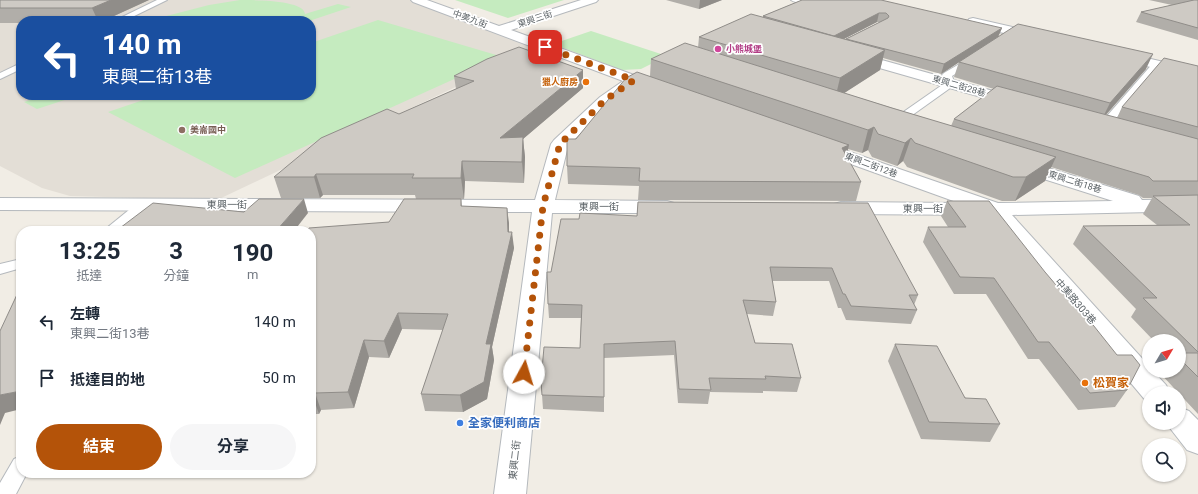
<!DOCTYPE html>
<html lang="zh-TW">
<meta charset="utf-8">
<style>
body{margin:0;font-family:Roboto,"Noto Sans TC",sans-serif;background:#f6f6f7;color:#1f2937;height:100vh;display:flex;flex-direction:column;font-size:15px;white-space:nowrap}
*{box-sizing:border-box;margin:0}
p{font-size:13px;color:#747a83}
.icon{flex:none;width:22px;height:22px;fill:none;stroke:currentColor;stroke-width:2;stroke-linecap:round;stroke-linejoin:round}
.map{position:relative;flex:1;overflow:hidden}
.drawer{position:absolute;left:16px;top:226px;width:300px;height:252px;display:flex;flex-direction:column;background:#fff;border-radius:16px;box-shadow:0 1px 3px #0004}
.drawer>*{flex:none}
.hud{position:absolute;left:16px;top:16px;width:300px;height:84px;border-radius:16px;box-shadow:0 1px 3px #0004;background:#1a4fa0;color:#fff;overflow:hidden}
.needle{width:26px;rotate:52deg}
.controls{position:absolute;left:1142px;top:334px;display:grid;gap:8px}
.controls a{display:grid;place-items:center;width:44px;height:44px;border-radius:50%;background:#fff;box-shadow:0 1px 3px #0004;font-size:20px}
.pin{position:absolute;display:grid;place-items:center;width:34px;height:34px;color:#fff;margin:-17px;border-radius:8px;box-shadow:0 2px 6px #0006}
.me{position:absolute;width:44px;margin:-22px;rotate:6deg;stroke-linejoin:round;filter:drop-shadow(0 0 3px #0008)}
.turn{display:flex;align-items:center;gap:14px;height:84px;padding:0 20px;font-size:18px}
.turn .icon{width:52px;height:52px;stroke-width:2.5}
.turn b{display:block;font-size:28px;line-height:34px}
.eta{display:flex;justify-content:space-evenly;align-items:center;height:68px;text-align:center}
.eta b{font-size:24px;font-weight:700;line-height:28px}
.cta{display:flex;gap:8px;margin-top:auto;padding:8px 20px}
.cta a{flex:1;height:46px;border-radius:24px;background:#b45309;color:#fff;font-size:16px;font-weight:700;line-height:46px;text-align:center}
.cta a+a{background:#f6f6f7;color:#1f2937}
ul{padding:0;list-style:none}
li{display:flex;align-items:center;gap:12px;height:56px;padding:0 20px}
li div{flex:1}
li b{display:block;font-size:15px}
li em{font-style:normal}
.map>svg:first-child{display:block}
.education{fill:#e3ded6;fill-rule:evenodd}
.green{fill:#c5ebbf}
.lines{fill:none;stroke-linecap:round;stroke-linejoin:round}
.lane-casing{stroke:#b5b9bd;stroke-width:2}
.street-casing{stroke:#b5b9bd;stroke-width:2}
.lane{fill:#fff;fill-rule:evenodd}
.street{fill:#fff;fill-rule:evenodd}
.wall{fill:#b1aea9;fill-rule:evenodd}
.shaded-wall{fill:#908d89}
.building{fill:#cecac4;stroke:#908d89}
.route{stroke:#b45309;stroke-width:7;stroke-dasharray:0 12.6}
.hotel-dot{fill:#d1479c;stroke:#fff;stroke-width:1.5}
.food-dot{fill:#e8710a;stroke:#fff;stroke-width:1.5}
.education-dot{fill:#8d6e63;stroke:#fff;stroke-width:1.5}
.shop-dot{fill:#3f7fe0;stroke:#fff;stroke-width:1.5}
.labels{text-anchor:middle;stroke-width:3.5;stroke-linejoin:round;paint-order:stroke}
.far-street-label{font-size:9px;fill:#5c6367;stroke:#fff}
.far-hotel-label{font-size:9px;font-weight:bold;fill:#b23c85;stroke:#fff;text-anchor:start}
.far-food-label{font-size:9px;font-weight:bold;fill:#c56008;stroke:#fff;text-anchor:end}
.far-education-label{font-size:9px;font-weight:bold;fill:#785e54;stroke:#fff;text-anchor:start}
.street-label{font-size:10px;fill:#5c6367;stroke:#fff}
.near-food-label{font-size:12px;font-weight:bold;fill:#c56008;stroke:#fff;text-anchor:start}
.near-shop-label{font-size:12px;font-weight:bold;fill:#366cbe;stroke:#fff;text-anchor:start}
</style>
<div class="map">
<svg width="1198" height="494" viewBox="0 0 1198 494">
<rect width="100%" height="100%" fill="#f1ede5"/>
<path class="education" d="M0,0h411l129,47 -323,153 -147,-4 -28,-8 -42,-22zM21,21h290v74h-290z"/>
<g class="green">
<path d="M240,0c14,0 65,0 65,14l33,-10 13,3 -42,14h-162l62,-16z"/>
<path d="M455,0h109l-56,18z"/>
<path d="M378,20l125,37 -268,121 -127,-66 50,-17h153v-52z"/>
<path d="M591,31l76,25 -26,13 -19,1 -69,-26z"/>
<path d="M46,95h34l-43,14 -13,-7z"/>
</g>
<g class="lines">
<defs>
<g id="lane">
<path d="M157,0h10l-43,21h-10z"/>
<path d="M791,0h18l1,1c-4,3 -15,2 -19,-1z"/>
<path d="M973,56l4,3 -1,2 -24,15 3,8 -2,2 -56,40h-8l-1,-2 1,-2 56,-39 -3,-8 2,-2z"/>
<path d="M1157,61l4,3 -1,2 -52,62h-8l-1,-2 1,-2 54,-62z"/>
<path d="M21,63v6l-21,10v-6z"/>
<path d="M145,200l5,1 1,3 -1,3 -32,24h-15l37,-30z"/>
<path d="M21,259v9l-21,6v-10z"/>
<path d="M21,456v17h6l-11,21h-16v-11l14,-24z"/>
</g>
<g id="street">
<path d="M411,0h16l72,26 82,-26h17l-2,2 -85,28 123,45h9l2,4 16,6 3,3 -3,3 -5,2 -20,-7 -26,17 -42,43 -13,54 112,1 7,2 3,4 -3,4 -7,2h-115l-26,281h-32l38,-282 -532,-2v-12l535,2 16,-56 3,-4 46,-43 23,-16 -210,-79z"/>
<path d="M973,18l70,16 1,3 -1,3 -5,1 -69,-16 -2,-3 2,-3z"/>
<path d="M853,52l169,47 2,3 -2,3 -6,2 -168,-48 -2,-3 2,-3z"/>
<path d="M1121,52l77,18v8l-82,-19 -2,-3 2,-3z"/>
<path d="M818,141l180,62 115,-2 -101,-32 -2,-4 2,-4 7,-2 120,37 3,4 56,-1v12l-186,4 137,151v5h4l13,14 4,8h-21v9l-3,-1 -156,-186 -149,-1 -7,-2 -3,-4 3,-4 7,-2 118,1 -147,-53 -3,-4 3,-4z"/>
<path d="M1179,407l10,4 9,9v34l-11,-4 -21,-27h13z"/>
</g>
</defs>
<use href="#lane" class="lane-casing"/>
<use href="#street" class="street-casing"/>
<use href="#lane" class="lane"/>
<use href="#street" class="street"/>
</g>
<g class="wall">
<path d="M0,0h149l-46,21h-82v2h-21z"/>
<path d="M666,0h56l-23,9z"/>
<path d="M802,0l200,28 -4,9 148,32 -40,46 11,3 5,-11 76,-41v348l-38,-41 1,-2h18v-30h-25l-23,-24 5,-8 -63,-65 10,-18 74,-1 -14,-11 9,-16h-9l-4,-3 -88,-28 -6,14 -30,20h-13l-95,-34 -4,-6 -6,5 -25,-9 -4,-7 -6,3 -14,-4 -2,7 15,26 -5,19 -218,-1 1,-14 -71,-2 -1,-18 9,-27 74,-63 1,-17 47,-11 1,-11 64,-20v-1zM877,22h3l-34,17h-2zM883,58l58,16 18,-12 -5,15 40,12 -40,30 -3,7 -107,-33 36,-23z"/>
<path d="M1149,0h49v40l-62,-18 5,-10 31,-7z"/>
<path d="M454,76l129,12 -60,51 2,18 -1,26 -59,-2 -1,18h-48l-1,-4h-92l-3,3h-39l-7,-21 125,-63 57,-25z"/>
<path d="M461,199l1,7 45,2 2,24 5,16 -22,99 2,13 -7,39 -24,13 -38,-1 -4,-17 22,-64 -41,-1 -13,29 -20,-1 -15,51 -33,2 -2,4h-8v-183l78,-9z"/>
<path d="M947,201l180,189 -12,17 -37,3 -39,-51h-11l-42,-65h-32l-31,-52 5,-15h20l-7,-11z"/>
<path d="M638,202l280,93 -4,10 3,5 -6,14 -65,-4 -5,-12h-3l-9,-27h-57l4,21 -3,14 -26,-2 8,29 46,35 -4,14 -34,-1v2l-53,-1 -2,12 -30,-1 -4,-48 -70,3v54l-61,-3 -2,-28 39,-33 1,-30h-32l-1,-14 3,-32 28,-53 58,-3z"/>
<path d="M895,344l105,80 -10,18 -69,-3 -33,-78z"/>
</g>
<g class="shaded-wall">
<path d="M111,0h38l-46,21h-5l-6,-13z"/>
<path d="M700,0h22l-23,9z"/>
<path d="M879,13l-2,9 -45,23 2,-9z"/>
<path d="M1002,28l-4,9 -57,37 3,-10z"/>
<path d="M885,50l-5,20 -45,29 5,-21z"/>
<path d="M1153,54l-7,15 -44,50 8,-16z"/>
<path d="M583,70v18l-60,51 2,18 -1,26 -2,-21 -22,-24z"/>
<path d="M874,127l-6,23 -6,3 6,-23z"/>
<path d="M911,138l-8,23 -6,5 8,-23z"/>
<path d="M849,145l-4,18 -3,-15z"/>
<path d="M1056,157l-11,24 -30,20 11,-24z"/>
<path d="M462,161l3,20 -1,18 -3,-21z"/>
<path d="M316,174l7,21 -3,3 -6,-21z"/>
<path d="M304,199l4,14 -14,18h-18z"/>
<path d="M507,208l2,15v21l3,-12 2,16 -22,99 2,13 -7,39 -24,13 -3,-17 26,-51 22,-112z"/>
<path d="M398,313l4,16 -13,29 -5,-17z"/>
<path d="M364,340l5,17 -15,51 -6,-16z"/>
<path d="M21,391v18l-16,4 -5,12v-30z"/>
<path d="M315,393l6,17 -2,4 -6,-17z"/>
</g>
<g class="building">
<path d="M0,0h111l-19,8h-92z"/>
<path d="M802,0h79l121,28 -58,36 -98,-25 42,-21 1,-2 -3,-3h-7l-45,23 -71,-20z"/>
<path d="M1194,0h4v28l-57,-16z"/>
<path d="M751,14l134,36 -45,28 -141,-41z"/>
<path d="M1018,24l135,30 -43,49 -151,-41z"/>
<path d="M685,43l207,65 164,49 -30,20h-13l-98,-34 -4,-5 -6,5 -27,-9 -4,-7 -6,3 -217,-71z"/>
<path d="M519,47l64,23 -83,68 23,-1 -1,25 -60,-1 -1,17h-49l2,-4h-98l-2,3h-40l47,-39 66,-29 12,5 75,-33 -20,-5 33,-17z"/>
<path d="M1164,58l34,8v61l-76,-20z"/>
<path d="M637,72l212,73 -7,3 19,34 -222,-1 1,-13 -73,-2v-27h9l50,-61z"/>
<path d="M997,86l201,53v42h-45l-4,-4 -195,-58z"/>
<path d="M1198,195v157l-55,-54h14l-74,-72 107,-1 -37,-29z"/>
<path d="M259,199h45l-28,32h-160l37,-28 91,9z"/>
<path d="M404,199h57v7l46,2 1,24h4l-26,112h5l-7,38 -24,13 -39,-1 27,-80 -50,-1 -14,28 -20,-1 -16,52 -33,1 -2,4h-2v-166h-4l2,-3 80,-6z"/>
<path d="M947,201h42l56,71 29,34h4l39,49h15l8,10 -13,25 -37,3 -41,-51h-11l-44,-64 -34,-1 -32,-50h38z"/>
<path d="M638,202l230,1 50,92h-9l8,15 -66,-4 -6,-12h-2l-11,-26 -62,-1 6,35 -33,-2 12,43 37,1 9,34 -36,-2 1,3 -57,-1 2,12 -32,-1 -4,-48 -71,3v53l-62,-2 -1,-14 3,-34 36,1 2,-43 -34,-1 -1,-32h4l10,-53h18l1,-6 57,3z"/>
<path d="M21,286v105l-21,4v-64z"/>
<path d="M895,344l42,2 28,52 21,1 14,25 -71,-2z"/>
<path d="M1179,353h19v24l-19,-19z"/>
</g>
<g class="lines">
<path class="route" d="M524,373l19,-167 17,-62 45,-44 29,-20 -89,-33"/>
</g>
<circle class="hotel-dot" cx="718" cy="49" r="4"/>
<g class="food-dot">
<circle cx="586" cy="82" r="4"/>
<circle cx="1085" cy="383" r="4"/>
</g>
<circle class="education-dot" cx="182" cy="130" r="4"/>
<circle class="shop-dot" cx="460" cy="423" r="4"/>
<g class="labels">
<g class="far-street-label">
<text transform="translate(470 19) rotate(20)" y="3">中美九街</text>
<text transform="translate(535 19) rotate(-18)" y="3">東興三街</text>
<text transform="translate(959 86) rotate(16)" y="3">東興二街28巷</text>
<text transform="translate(871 165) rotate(20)" y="3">東興二街12巷</text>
<text transform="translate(1075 182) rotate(17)" y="3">東興二街18巷</text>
</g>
<g class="far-hotel-label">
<text x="726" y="52">小熊城堡</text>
</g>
<g class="far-food-label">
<text x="578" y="85">獵人廚房</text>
</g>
<g class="far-education-label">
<text x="190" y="133">美崙國中</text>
</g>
<g class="street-label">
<text x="227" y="208">東興一街</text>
<text x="599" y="210">東興一街</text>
<text x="923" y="212">東興一街</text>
<text transform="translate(1076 301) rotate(49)" y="4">中美路303巷</text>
<text transform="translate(514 460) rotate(-84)" y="4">東興二街</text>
</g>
<g class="near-food-label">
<text x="1093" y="387">松賀家</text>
</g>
<g class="near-shop-label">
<text x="468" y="427">全家便利商店</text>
</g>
</g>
</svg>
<div class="controls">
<a><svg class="needle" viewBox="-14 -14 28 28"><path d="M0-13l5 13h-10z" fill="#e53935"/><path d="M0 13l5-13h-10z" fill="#747a83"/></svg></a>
<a><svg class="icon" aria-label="sound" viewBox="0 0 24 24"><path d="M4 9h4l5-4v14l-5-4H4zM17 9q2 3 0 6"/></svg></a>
<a><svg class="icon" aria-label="search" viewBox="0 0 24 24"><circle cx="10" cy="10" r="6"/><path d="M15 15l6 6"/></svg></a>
</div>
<div class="pin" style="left:545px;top:47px;background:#d93025"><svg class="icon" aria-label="arrive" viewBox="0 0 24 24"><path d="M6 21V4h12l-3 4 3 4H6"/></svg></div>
<svg class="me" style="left:524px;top:373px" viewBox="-20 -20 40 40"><circle r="19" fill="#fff"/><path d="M0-13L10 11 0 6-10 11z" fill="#b45309"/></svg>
<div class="hud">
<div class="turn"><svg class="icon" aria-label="left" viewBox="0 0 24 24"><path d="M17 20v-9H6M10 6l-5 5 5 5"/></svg><div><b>140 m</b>東興二街13巷</div></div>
</div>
<section class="drawer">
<div class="eta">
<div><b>13:25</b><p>抵達</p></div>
<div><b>3</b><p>分鐘</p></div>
<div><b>190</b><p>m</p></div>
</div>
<ul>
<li><svg class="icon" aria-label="left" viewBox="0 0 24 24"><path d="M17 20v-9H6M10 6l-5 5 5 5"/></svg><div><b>左轉</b><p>東興二街13巷</p></div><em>140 m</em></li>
<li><svg class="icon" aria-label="arrive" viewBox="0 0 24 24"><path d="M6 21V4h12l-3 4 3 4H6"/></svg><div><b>抵達目的地</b></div><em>50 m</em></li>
</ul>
<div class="cta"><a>結束</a><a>分享</a></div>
</section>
</div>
